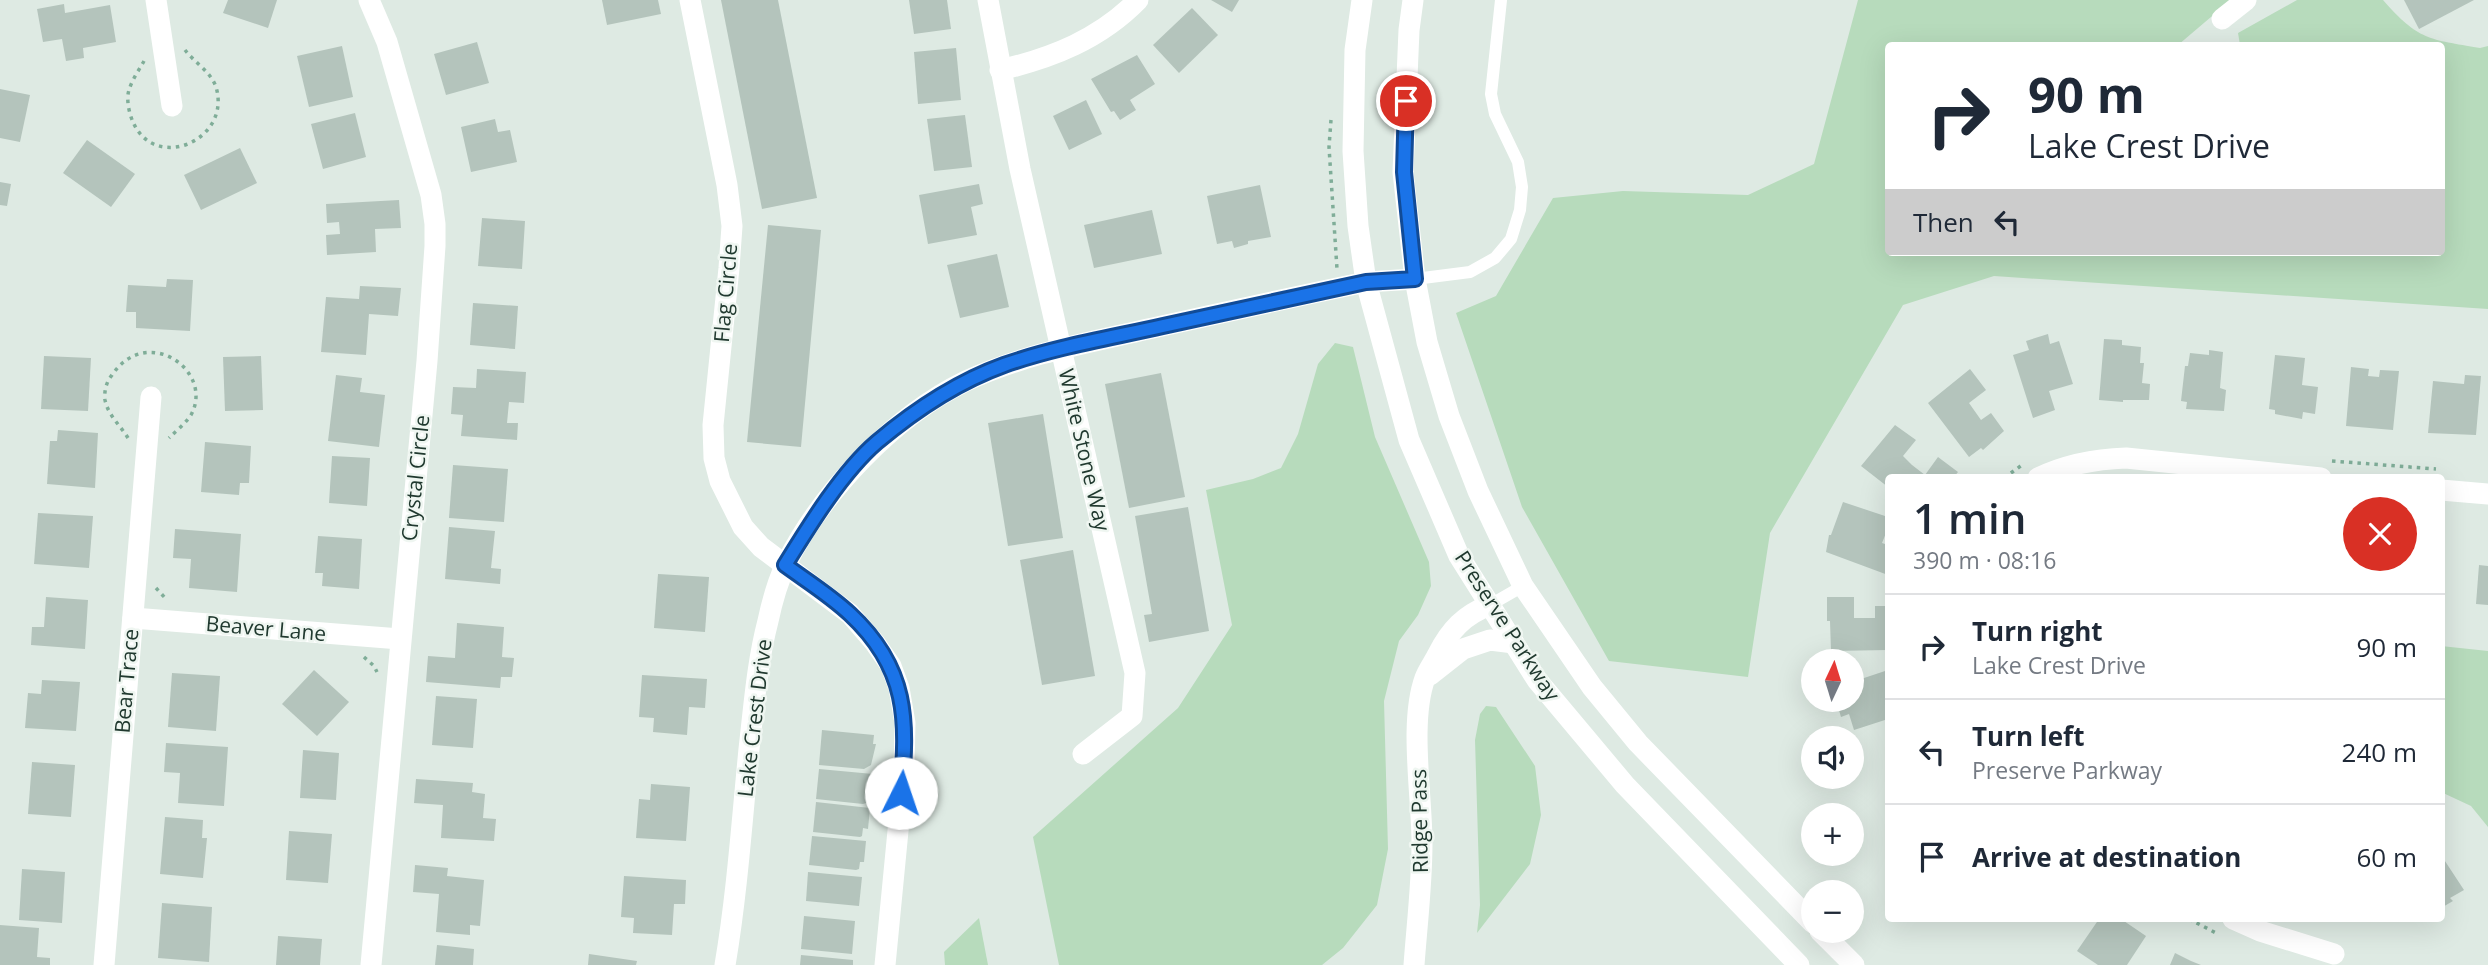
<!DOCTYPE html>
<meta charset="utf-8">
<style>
body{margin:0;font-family:"Open Sans",sans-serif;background:#f6f6f7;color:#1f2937;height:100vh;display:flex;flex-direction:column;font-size:26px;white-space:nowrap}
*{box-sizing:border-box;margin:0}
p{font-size:23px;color:#747a83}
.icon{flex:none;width:38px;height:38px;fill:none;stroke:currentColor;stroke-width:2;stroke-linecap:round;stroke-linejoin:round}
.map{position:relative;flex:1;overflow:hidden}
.side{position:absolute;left:1885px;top:474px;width:560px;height:448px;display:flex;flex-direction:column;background:#fff;border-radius:7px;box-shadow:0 7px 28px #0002}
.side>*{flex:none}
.guide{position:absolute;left:1885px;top:42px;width:560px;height:214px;border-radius:7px;box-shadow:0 7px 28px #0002;background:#fff;color:#1f2937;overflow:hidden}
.needle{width:46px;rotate:4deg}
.tools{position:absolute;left:1801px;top:649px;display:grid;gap:14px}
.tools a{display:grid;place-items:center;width:63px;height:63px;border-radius:50%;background:#fff;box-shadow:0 7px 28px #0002;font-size:35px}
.pin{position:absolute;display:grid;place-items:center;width:60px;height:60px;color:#fff;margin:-30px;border:4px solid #fff;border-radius:50%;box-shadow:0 2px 7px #0007}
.me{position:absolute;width:77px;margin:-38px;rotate:4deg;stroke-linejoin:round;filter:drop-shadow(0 0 5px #0008)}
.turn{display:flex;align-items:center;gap:24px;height:147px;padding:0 28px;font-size:32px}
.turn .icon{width:91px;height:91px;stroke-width:2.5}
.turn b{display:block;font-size:49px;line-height:60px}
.then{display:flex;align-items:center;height:66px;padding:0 28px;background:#0003;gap:14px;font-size:26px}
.round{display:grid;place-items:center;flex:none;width:74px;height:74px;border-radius:37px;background:#f6f6f7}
.summary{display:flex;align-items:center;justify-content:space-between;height:119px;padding:0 28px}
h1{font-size:42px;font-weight:600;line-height:52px}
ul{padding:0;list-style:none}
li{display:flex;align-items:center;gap:21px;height:105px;padding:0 28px;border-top:2px solid #e0e1e3}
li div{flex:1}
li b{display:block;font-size:26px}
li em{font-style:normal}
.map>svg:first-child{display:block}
.green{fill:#b7dbbc}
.building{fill:#b4c4bc}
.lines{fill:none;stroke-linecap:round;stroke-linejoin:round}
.path{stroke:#7fad98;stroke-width:3.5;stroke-dasharray:3.5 5;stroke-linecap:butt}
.lane{stroke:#fff;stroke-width:12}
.street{stroke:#fff;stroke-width:21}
.secondary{stroke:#fff;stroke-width:21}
.route-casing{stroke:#114b97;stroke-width:18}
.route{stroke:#1a73e8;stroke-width:12}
.labels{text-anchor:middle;stroke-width:5;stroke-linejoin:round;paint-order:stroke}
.street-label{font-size:21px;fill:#20392f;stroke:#eff6f1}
</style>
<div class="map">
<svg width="2488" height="965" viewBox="0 0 2488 965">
<rect width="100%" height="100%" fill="#deeae3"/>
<g class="green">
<path d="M1858,0h373l-53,45 -290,1v206h553v-206l-201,-1 -2,-12 59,-33h86c36,41 46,39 97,48l8,-2v263l-494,-33 -91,29 -133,228 -22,144 -139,-16 -87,-154 -66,-194 40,-17 57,-98 70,-7 125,4 66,-31z"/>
<path d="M1335,343l18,4 22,90 54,125 2,24 -13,29 -19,26 -15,60 4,148 -11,56 -34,43 -21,17h-263l-26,-128 145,-129 54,-83 -26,-135 47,-11 28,-11 17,-34 20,-70z"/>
<path d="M2441,646l47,5v176l-17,-21 -30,-14z"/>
<path d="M1486,706l10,1 39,59 6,49 -11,49 -53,69 3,-28 -5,-165 5,-26z"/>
<path d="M979,918l9,47h-43l-1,-13z"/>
</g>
<g class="building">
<path d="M228,0h49l-9,28 -45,-15z"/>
<path d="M602,0h56l3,14 -54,11z"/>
<path d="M721,0h57l39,198 -55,11z"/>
<path d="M909,0h38l4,29 -37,5z"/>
<path d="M1211,0h28l-7,12z"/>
<path d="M2404,0h70l-55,29z"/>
<path d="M64,4l1,9 45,-8 6,37 -33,6 1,10 -18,3 -4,-22 -19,3 -6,-33z"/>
<path d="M1192,8l26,27 -39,38 -26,-28z"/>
<path d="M477,42l12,41 -43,12 -12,-41z"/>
<path d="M342,46l11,51 -44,10 -12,-51z"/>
<path d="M956,48l5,52 -43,4 -4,-52z"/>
<path d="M1137,55l18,29 -25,16 6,10 -16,10 -6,-9 -3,1 -20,-33z"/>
<path d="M0,89l30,6 -10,47 -20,-4z"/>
<path d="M1086,100l16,34 -33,16 -16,-34z"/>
<path d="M355,113l11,44 -43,12 -12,-45z"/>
<path d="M965,115l7,52 -38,4 -7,-52z"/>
<path d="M495,119l3,13 12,-2 7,32 -46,10 -10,-45z"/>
<path d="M87,140l48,34 -24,33 -48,-34z"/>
<path d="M240,148l17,35 -56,27 -17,-35z"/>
<path d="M0,182l11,2 -4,22 -7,-1z"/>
<path d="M979,184l4,20 -12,3 6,28 -49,9 -9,-49z"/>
<path d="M1260,185l11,52 -23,4v3l-14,4 -2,-7 -15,3 -10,-48z"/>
<path d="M399,200l2,28 -26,1 1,23 -49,3 -1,-20 14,-1 -1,-12 -12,1 -1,-19z"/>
<path d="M1152,210l10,44 -68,14 -10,-43z"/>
<path d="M482,218l43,3 -3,48 -44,-3z"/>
<path d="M768,225l53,5 -20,217 -54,-5z"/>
<path d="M997,254l12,53 -49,11 -13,-53z"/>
<path d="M167,279l26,1 -3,51 -54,-3v-16h-10l2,-27 38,2z"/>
<path d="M360,286l41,2 -3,28 -29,-2 -3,41 -45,-3 5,-55 33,2z"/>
<path d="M473,303l45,3 -3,43 -45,-4z"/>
<path d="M2048,334l2,10 9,-3 14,43 -24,7 6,19 -22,8 -20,-63 16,-5 -3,-9z"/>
<path d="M2104,339l18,1v5l19,2 -1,16h4l-2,20 8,1 -1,16h-26v2l-24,-2z"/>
<path d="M2209,350l14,2 -3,36 6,2 -2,21 -38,-2 1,-7 -6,-1 4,-35h3l2,-13 19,2z"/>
<path d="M2275,355l30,3 -3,27 16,2 -3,27 -12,-2 -1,7 -27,-5v-4l-6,-1z"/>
<path d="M44,356l47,2 -3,53 -47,-2z"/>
<path d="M261,356l2,54 -38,1 -2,-54z"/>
<path d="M2351,367l18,2 -1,7 11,1 1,-7 19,1 -6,59 -47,-4z"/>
<path d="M477,369l49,3 -2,31 -15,-1 -2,21h11l-1,17 -56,-4 2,-21 -12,-1 2,-27 23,1z"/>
<path d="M1970,369l16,21 -17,13 12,17 10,-7 13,18 -21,19 -2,-2 -12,9 -41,-54z"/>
<path d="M1161,373l24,124 -56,11 -24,-124z"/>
<path d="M336,375l26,3 -2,14 25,3 -6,52 -51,-6z"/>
<path d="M2465,375l16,1 -5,59 -48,-2 5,-52 31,3z"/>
<path d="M1043,414l20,124 -55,8 -20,-123z"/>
<path d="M1895,425l21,15 -13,16 9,9 13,10 13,-18 20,15 -5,6h-65v9l-27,-21z"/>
<path d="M58,430l40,3 -3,55 -48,-4 3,-43h7z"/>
<path d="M205,442l46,4 -2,37h-9l-1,12 -38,-3z"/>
<path d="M332,456l38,2 -3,48 -38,-3z"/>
<path d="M453,465l55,4 -4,53 -55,-4z"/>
<path d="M1843,502l45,15 -2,10 2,1 -6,15 6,2v30l-62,-23 3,-17h2z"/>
<path d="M1188,507l21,124 -60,11 -5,-27 8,-1 -17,-98z"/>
<path d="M38,513l55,3 -4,52 -55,-4z"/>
<path d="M449,527l46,4 -4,37 10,1 -1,15 -55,-5z"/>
<path d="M175,529l66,5 -4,58 -48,-4 2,-29 -18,-1z"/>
<path d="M318,536l44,3 -3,50 -37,-3 1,-13h-8z"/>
<path d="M1073,550l22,126 -53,9 -22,-125z"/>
<path d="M2479,565l9,1v39l-12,-1z"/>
<path d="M658,574l51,3 -4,55 -51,-4z"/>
<path d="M46,597l42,3 -3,49 -54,-4 1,-18h12z"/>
<path d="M1827,597h27v21h21v-12h13v44l-57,1 -1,-30h-3z"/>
<path d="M457,623l47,4 -2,30 12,1 -2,19h-11l-1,11 -74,-6 2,-26 27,2z"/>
<path d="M314,670l35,32 -32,34 -35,-32z"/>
<path d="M1885,671l3,11v37l-34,11 -5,-16 -8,3 -5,-17h16v-18z"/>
<path d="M172,673l48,3 -4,55 -48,-4z"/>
<path d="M642,675l65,4 -2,29 -16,-1 -2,28 -34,-3 1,-14 -15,-1z"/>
<path d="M42,680l38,2 -4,49 -51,-3 3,-35 13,1z"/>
<path d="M436,696l41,3 -4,49 -41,-3z"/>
<path d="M822,730l52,5 -1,9h3l-5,21 -7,4 -45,-4z"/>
<path d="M166,743l62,4 -4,59 -46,-3 2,-30 -16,-1z"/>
<path d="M303,750l36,3 -3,47 -36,-2z"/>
<path d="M32,762l43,3 -4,52 -43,-3z"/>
<path d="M819,769l54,5 -2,21h-5v8l-3,1 -47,-5z"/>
<path d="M416,779l57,4 -1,9 13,2 -2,24 13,1 -2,22 -53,-3 2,-33 -29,-2z"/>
<path d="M651,784l39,3 -4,54 -50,-3 3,-39 11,1z"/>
<path d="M816,802l54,6 -2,21 -5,-1 -1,8 -2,1 -47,-5z"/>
<path d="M165,817l38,3 -1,18h5l-4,40 -43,-4z"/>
<path d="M289,831l43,3 -4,49 -42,-3z"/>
<path d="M812,836l54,5 -2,21h-4l-1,7 -3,1 -47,-5z"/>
<path d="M2441,855l23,35 -14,8 3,3 -12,7z"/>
<path d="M415,865l33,3 -1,8 37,4 -4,46 -10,-1v10l-34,-3 3,-38 -26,-2z"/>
<path d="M22,869l43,3 -3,51 -43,-3z"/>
<path d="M808,872l54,5 -3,29 -53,-5z"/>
<path d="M624,876l62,4 -1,24h-11l-2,31 -39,-2 1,-15 -13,-1z"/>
<path d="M162,903l50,4 -3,55 -51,-4z"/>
<path d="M804,916l51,5 -3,33 -51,-5z"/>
<path d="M2099,919h22l25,17 -19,29h-29l-21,-14z"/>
<path d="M0,925l39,3 -2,29 13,1v7h-50z"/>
<path d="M278,936l44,3 -2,26h-44z"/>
<path d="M437,945l37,4 -1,16h-38z"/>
<path d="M2175,953l16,8 10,4h-31z"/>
<path d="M589,954l48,7 -1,4h-48z"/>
<path d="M801,955l52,5v5h-53z"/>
</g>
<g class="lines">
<g class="path">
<path d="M144,61c-5,9 -12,19 -15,29 -3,9 0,23 4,32 22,51 99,18 83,-35 -5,-15 -22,-25 -31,-37"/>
<path d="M1331,120l-2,27 8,122"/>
<path d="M128,438c-8,-13 -20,-23 -23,-38 -1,-8 1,-18 7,-25 35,-52 103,-4 79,40 -6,9 -15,16 -22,23"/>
<path d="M2332,461l104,8"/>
<path d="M2004,478l18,-13"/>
<path d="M156,588l11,12"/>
<path d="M364,657l10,9 3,6"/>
<path d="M2189,919l29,15"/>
</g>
<g class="lane">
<path d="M1415,279l55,-7 25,-14 16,-19 9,-29 2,-23 -4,-25 -23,-48 -4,-20 10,-94"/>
<path d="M1490,605l33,-19"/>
</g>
<g class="street">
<path d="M156,0l16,106"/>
<path d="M369,0l18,42 44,153 4,29v22l-8,115 -56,604"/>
<path d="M690,0l37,185 5,41 -3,42 -16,157 1,33 6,23 23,46 18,20 89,67 25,29 16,23 8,22 6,35 -1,46 -19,196"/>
<path d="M988,0l32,169 115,504 -3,43 -49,38"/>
<path d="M2222,19l24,-19"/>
<path d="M1000,70c52,-12 100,-31 138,-70"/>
<path d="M2038,478c29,-14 57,-19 88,-20l195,20"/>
<path d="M2441,490l47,4"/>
<path d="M133,618l267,21"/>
<path d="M1430,675l33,-26 27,-9 24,3"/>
<path d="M2233,919l27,12 74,23"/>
<path d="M104,965l47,-568"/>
<path d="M725,965c12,-71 17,-144 24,-216 5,-43 8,-86 19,-128 4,-19 10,-40 18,-57 36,-72 108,-148 180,-183 58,-27 121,-38 182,-52 73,-16 145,-32 218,-47l49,-3"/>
<path d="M1414,965c3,-41 8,-81 8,-122 0,-48 -13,-121 3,-165 3,-8 9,-16 13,-24 12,-24 26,-39 52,-49"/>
</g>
<g class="secondary">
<path d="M1362,0l-7,50 -2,101 5,75 8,56 43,158 50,116 78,124 88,105 174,180"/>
<path d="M1413,0l-4,30 -6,142 12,107 12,63 22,74 29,75 45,95 69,101 46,56 175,180"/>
<path d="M1820,931l34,34"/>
</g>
</g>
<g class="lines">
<defs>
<path id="route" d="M901,793c7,-73 7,-125 -51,-179 -19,-18 -43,-33 -65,-49 24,-39 57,-93 92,-123 38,-32 80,-60 127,-77 51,-18 106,-27 159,-39 68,-15 135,-29 203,-44l49,-3 -11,-107 2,-71"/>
</defs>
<use href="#route" class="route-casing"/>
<use href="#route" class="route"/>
</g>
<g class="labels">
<g class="street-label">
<text transform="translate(726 293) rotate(-85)" y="7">Flag Circle</text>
<text transform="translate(1084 450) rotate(77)" y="7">White Stone Way</text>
<text transform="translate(416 478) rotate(-84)" y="7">Crystal Circle</text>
<text transform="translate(1507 626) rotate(57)" y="7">Preserve Parkway</text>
<text transform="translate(266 629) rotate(5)" y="7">Beaver Lane</text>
<text transform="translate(127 681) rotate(-85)" y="7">Bear Trace</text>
<text transform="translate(755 718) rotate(-83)" y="7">Lake Crest Drive</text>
<text transform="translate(1420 821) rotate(-91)" y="7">Ridge Pass</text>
</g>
</g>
</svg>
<div class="tools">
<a><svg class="needle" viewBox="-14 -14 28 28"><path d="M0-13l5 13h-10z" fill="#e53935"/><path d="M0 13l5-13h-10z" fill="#747a83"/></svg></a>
<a><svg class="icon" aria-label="sound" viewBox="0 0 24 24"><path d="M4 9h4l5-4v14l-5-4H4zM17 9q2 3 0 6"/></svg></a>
<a>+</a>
<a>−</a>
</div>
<div class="pin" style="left:1406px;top:101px;background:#d93025"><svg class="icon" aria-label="arrive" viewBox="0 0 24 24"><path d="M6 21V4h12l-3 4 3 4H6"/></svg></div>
<svg class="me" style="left:901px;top:793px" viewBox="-20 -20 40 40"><circle r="19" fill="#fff"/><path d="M0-13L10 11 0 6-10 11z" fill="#1a73e8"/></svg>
<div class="guide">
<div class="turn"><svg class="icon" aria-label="right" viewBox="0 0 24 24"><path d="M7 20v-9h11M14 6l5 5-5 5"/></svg><div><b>90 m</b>Lake Crest Drive</div></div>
<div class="then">Then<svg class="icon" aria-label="left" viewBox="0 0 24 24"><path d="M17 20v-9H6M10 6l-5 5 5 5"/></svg></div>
</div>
<section class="side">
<div class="summary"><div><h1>1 min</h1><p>390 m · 08:16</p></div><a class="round" style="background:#d93025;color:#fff"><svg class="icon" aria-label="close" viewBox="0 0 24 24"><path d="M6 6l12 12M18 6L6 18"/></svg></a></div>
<ul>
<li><svg class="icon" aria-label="right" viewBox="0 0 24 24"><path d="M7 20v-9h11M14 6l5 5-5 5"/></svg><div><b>Turn right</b><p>Lake Crest Drive</p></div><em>90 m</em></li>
<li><svg class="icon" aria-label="left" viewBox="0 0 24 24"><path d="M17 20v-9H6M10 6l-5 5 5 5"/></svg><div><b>Turn left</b><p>Preserve Parkway</p></div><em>240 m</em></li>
<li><svg class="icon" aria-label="arrive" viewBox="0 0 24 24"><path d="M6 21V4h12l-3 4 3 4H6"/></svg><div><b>Arrive at destination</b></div><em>60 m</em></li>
</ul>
</section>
</div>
